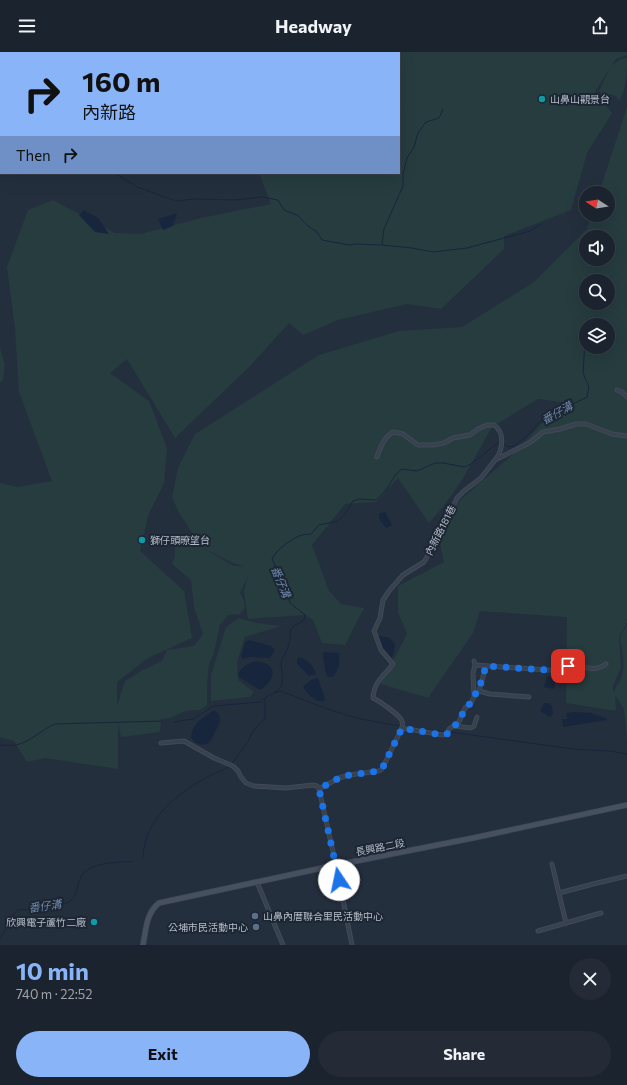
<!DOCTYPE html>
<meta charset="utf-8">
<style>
body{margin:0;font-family:Commissioner,"Noto Sans TC",sans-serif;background:#242b36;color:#f1f3f6;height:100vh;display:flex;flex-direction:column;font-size:15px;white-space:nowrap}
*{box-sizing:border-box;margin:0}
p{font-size:13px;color:#a0a4aa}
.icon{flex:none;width:22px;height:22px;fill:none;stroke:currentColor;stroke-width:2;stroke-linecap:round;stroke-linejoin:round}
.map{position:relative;height:893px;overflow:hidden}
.panel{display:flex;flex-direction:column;background:#1b232e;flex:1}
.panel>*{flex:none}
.banner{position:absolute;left:0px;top:0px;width:400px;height:122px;box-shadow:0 4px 16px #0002,0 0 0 1px #39404a;background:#8ab4f8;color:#111;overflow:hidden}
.needle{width:26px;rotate:282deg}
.fabs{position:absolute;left:579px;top:134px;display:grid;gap:8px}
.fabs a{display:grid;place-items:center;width:36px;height:36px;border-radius:50%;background:#1b232e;box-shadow:0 4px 16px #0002,0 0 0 1px #39404a;font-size:20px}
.pin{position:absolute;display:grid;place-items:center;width:34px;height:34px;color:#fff;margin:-17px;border-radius:8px;box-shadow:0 2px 6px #0006}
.me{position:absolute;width:44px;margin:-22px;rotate:349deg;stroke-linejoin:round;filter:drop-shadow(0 0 3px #0008)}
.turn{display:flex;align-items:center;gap:14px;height:84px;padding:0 16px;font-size:18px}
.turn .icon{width:52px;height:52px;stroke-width:2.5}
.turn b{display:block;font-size:28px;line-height:34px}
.then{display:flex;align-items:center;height:38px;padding:0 16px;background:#0003;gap:8px;font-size:15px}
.round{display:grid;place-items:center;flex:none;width:42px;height:42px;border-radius:21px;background:#242b36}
.summary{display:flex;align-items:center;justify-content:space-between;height:68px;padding:0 16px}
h1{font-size:24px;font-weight:700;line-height:30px;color:#8ab4f8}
.action{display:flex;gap:8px;margin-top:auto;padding:8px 16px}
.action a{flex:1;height:46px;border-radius:24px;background:#8ab4f8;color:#111;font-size:16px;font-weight:700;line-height:46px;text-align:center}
.action a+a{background:#242b36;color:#f1f3f6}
header{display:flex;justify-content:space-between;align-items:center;height:52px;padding:0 16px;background:#1b232e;font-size:18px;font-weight:700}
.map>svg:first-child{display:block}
.green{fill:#263c3f;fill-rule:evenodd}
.water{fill:#17263c}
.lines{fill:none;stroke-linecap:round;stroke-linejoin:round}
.stream{stroke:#17263c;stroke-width:1}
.street-casing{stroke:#414a57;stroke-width:5}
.secondary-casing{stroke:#414a57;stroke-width:6}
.street{stroke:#38414e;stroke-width:3}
.secondary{stroke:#465061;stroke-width:4.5}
.route{stroke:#1a73e8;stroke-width:7;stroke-dasharray:0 12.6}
.culture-dot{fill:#0f9aa8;stroke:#1d2633;stroke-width:1.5}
.service-dot{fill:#5c6f8a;stroke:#1d2633;stroke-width:1.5}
.labels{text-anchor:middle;stroke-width:4;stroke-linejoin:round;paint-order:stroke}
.poi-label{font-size:10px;fill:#b4bcc9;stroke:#1d2633;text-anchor:start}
.street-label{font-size:10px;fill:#b4bcc9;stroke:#1d2633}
.water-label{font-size:11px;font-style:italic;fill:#6d86a8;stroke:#1d2633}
</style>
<header><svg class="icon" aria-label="menu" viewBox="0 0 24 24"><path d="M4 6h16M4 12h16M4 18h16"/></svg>Headway<svg class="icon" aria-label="share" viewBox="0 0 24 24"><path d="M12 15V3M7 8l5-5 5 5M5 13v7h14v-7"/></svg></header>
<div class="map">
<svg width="627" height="893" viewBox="0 0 627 893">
<rect width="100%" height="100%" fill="#242f3e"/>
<g class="green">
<path d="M179,0h109l1,1h-109z"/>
<path d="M341,0h286v3l-11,4 -4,6 9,-6 6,-1c0,14 0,30 -8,43l-3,-5 -6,-2 -5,3 -6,-6 11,-23 -15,24 17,21 -25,40 -16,57 -67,26v13l-63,60 -34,-5 -69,16 -35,15 -14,-12 -40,44 -74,71 -48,-79 -17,14 39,28 18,47 -3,35 -16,33 -8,35 44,40 8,47 -44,20 -31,24v24l8,-25 16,-10 21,-10 5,-11 27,-4 9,-12 -9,-27 -3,-27 -19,-16 3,-8v-9h26l-23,-36 -6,-14 6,-29 17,-34 124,-79 80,-24 63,-4 72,-45 53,-53 4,-14h17v-22h-9l28,-86v516l-8,14 2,31 -8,18 1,7c1,-6 5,-9 7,-14 5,-14 1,-28 -1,-42l7,-12v114l-3,-30 -9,-14 1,16 -50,-8 1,-86 -87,-6 -7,22 -45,65 -47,-14 26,-50 -9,-22v-26l46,-24 -5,-23 21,-39 50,-43 36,-38 23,-16 -31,-4 -46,28 -30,53 -19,27 -14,16 -31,-45 -22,24 -31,2 -33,41 17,46 12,13 23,4 -19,37 -23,-2 -9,-23 -8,-5 -57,4 -4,-29 4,-14 -8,17 4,8 1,7 -5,6 -12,1 -8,10 -6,28 -5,11 -2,21v20c-10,9 -11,3 -21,6 -10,3 -14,8 -25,8l-1,13 -39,5 -3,-15v47l-73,-11 -18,4 -13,-21 -14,-4v-254l17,4 35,-6 -33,-89 -4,-64 -8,-61 21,-57 25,-10 62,33 26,1 60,-16 70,-14 -12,-31h140v-63l3,-4 -3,-2v-51zM586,185h22v22h-22zM586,229h22v22h-22zM586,273h22v22h-22zM203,496l30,15 11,3h-10z"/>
<path d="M0,296l5,17 -2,15 -3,2z"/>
<path d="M239,566l17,5 25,3 -36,11 -8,25 1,18 16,12 -4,5 -39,4v-26l15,-48z"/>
</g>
<g class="water">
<path d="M84,158l14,8 11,16 -14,-2 -16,-17z"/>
<path d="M177,161l-4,13 -10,4 -5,-11z"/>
<path d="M384,460h1l7,13 -5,3 -2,-1 -6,-9v-4z"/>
<path d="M380,584l10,2 5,6 -2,11 -2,4 -8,-10 -6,-12z"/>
<path d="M249,588l22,6 4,4 -5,8 -21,-1 -6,2 -2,-2 4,-15z"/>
<path d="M325,600l14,1c1,10 0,16 -6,24h-5c-4,-6 -4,-16 -5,-24z"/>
<path d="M299,605c9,2 14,9 17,17l-7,2 -12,-12v-5z"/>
<path d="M256,609c5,1 12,2 15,7 6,7 -5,19 -11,22l-21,-13 -1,-3c4,-8 9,-10 18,-13z"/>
<path d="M547,624l9,2 -2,11 -10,-2z"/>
<path d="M318,626l7,21 -1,2c-9,2 -16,-7 -21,-14l8,-7z"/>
<path d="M544,651h4l4,3 1,7 -3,4 -10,-6z"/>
<path d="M214,658c3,2 5,4 6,8 0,4 -2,9 -4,12 -5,14 -13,21 -25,8 1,-15 12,-20 23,-28z"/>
<path d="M575,660l16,1 15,5 1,2 -44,7 -1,-8h5l-1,-6z"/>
</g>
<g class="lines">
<g class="stream">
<path d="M0,52l1,1"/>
<path d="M115,121l22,14 39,14 19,-2 40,1 28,-3 15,3 6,10 13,5 11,11 9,6 5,8 27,5 7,-1 26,1 30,3 21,4 34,-4 63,-17 11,-7"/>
<path d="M382,192l2,-15 19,-43v-12l4,-16 7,-11 4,-14 8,-11 13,-4 4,-9"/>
<path d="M588,273l9,-9"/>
<path d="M503,391l5,4 6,-1 13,-10 15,-16 45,-23 2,-10 -6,-14 3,-46"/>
<path d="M275,641l5,-2c27,10 53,21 81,28 28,6 57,9 85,13"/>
<path d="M174,670l19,-3 21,-13 46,-4 8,-6"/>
<path d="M450,680l123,17 37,2 17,3"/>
<path d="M0,693c5,0 11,1 16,0 15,-3 26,-16 39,-21l107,-3"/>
<path d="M232,712l17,-24 4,-9 12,-13v-20c4,-3 12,-6 15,-10 5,-8 1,-16 1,-24 1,-7 5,-11 7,-17 6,-19 -5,-15 16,-27l1,-5 -15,-12 -5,-17 -13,-27c4,-9 20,-21 30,-24 3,-1 6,0 9,-1l8,-9 19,-4 7,-7 8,-13 7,-2 16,1 10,-10 10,-16 6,-5 15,2 18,-8h8l21,4 7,-3 28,-22h1"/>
<path d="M143,805c2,-40 35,-64 68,-82 8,-4 10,-3 19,-9"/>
<path d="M0,887l16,-28c5,-3 10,0 15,-2 5,-1 9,-4 15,-5 7,0 14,2 21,-1 12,-5 9,-21 16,-29 11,-13 35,-11 51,-13"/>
</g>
<defs>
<g id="street">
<path d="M0,17h1"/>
<path d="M617,338l5,2 5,5"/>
<path d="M377,405c3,-9 7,-20 16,-25l10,2 15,11h15l11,-2 9,-5 17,-3 8,-6 9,-4h7c11,7 9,24 2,34"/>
<path d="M475,613l87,6 3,-2 6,-7c13,5 23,11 35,2"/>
<path d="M479,639l11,3 39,3"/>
<path d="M479,639l7,-25"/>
<path d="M454,674l17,2 3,-2 3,-9"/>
<path d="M402,676c0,-2 1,-4 0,-7 -2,-6 -23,-20 -29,-23 1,-17 11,-22 20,-34l-12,-14 -7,-19 6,-13 3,-18 6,-9 14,-16 21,-13 3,-5 7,-18 13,-19 10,-22 7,-7 17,-13 14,-18 36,-18 12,-10 17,-3 16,-5h10l26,10 15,2"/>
<path d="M161,691l23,-2 30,17 19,8 5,5 3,6 5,6 8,3 32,2 27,-3 4,1 2,3"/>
<path d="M552,812l14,59"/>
<path d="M257,830l26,63"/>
<path d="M559,841l34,-9 34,-8"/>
<path d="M538,879l63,-18"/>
<path d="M352,893l-16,-80 -17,-76 20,-11 10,-3 30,-4 3,-2 20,-41 41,7 4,-1 2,-5 10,-7 6,-14 6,-5 3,-6 -1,-24 2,-8 -1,-4"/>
</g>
<path id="secondary" d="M143,893c3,-15 3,-32 16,-42l177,-38 137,-27 154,-33"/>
</defs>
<use href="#street" class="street-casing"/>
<use href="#secondary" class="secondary-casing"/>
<use href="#street" class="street"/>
<use href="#secondary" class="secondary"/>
</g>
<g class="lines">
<path class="route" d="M339,828l-20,-91 20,-11 10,-3 30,-4 3,-2 20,-41 41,7 4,-1 3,-5 9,-7 6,-14 6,-5 3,-8 4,-3 8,-26 76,5 6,-5"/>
</g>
<g class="culture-dot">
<circle cx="542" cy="47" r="4"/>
<circle cx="142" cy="488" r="4"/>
<circle cx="94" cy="870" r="4"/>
</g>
<g class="service-dot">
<circle cx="255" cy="864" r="4"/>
<circle cx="256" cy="875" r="4"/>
</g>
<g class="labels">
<g class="poi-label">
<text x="550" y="51">山鼻山觀景台</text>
<text x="150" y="492">獅仔頭暸望台</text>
<text x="263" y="868">山鼻內厝聯合里民活動中心</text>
<text x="86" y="874" text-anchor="end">欣興電子蘆竹二廠</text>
<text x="248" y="879" text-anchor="end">公埔市民活動中心</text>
</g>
<g class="street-label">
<text transform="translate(440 478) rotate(-63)" y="4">內新路181巷</text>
<text transform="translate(380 795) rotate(-11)" y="4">長興路二段</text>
</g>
<g class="water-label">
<text transform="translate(557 361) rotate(-29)" y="4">番仔溝</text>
<text transform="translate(281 530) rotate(68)" y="4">番仔溝</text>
<text transform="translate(45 854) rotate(-8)" y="4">番仔溝</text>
</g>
</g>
</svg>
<div class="fabs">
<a><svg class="needle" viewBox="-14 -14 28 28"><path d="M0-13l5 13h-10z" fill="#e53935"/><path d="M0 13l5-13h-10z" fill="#a0a4aa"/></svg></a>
<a><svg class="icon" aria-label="sound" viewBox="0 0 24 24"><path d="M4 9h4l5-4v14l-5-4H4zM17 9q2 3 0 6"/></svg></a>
<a><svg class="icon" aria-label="search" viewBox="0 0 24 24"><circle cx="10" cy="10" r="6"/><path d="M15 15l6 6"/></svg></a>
<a><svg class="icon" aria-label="layers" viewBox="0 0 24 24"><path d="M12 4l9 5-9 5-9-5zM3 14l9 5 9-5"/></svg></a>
</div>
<div class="pin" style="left:568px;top:614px;background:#d93025"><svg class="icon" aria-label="arrive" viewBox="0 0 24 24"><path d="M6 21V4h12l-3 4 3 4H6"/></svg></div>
<svg class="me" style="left:339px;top:828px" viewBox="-20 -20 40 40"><circle r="19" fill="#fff"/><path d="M0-13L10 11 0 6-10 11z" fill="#1a73e8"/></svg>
<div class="banner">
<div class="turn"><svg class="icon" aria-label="right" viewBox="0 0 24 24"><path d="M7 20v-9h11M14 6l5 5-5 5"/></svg><div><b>160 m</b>內新路</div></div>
<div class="then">Then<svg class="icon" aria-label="right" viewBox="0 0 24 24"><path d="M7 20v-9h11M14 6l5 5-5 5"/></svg></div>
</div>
</div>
<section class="panel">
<div class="summary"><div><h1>10 min</h1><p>740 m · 22:52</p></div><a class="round"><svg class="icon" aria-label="close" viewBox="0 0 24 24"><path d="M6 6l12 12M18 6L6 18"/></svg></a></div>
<div class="action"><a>Exit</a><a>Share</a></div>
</section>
